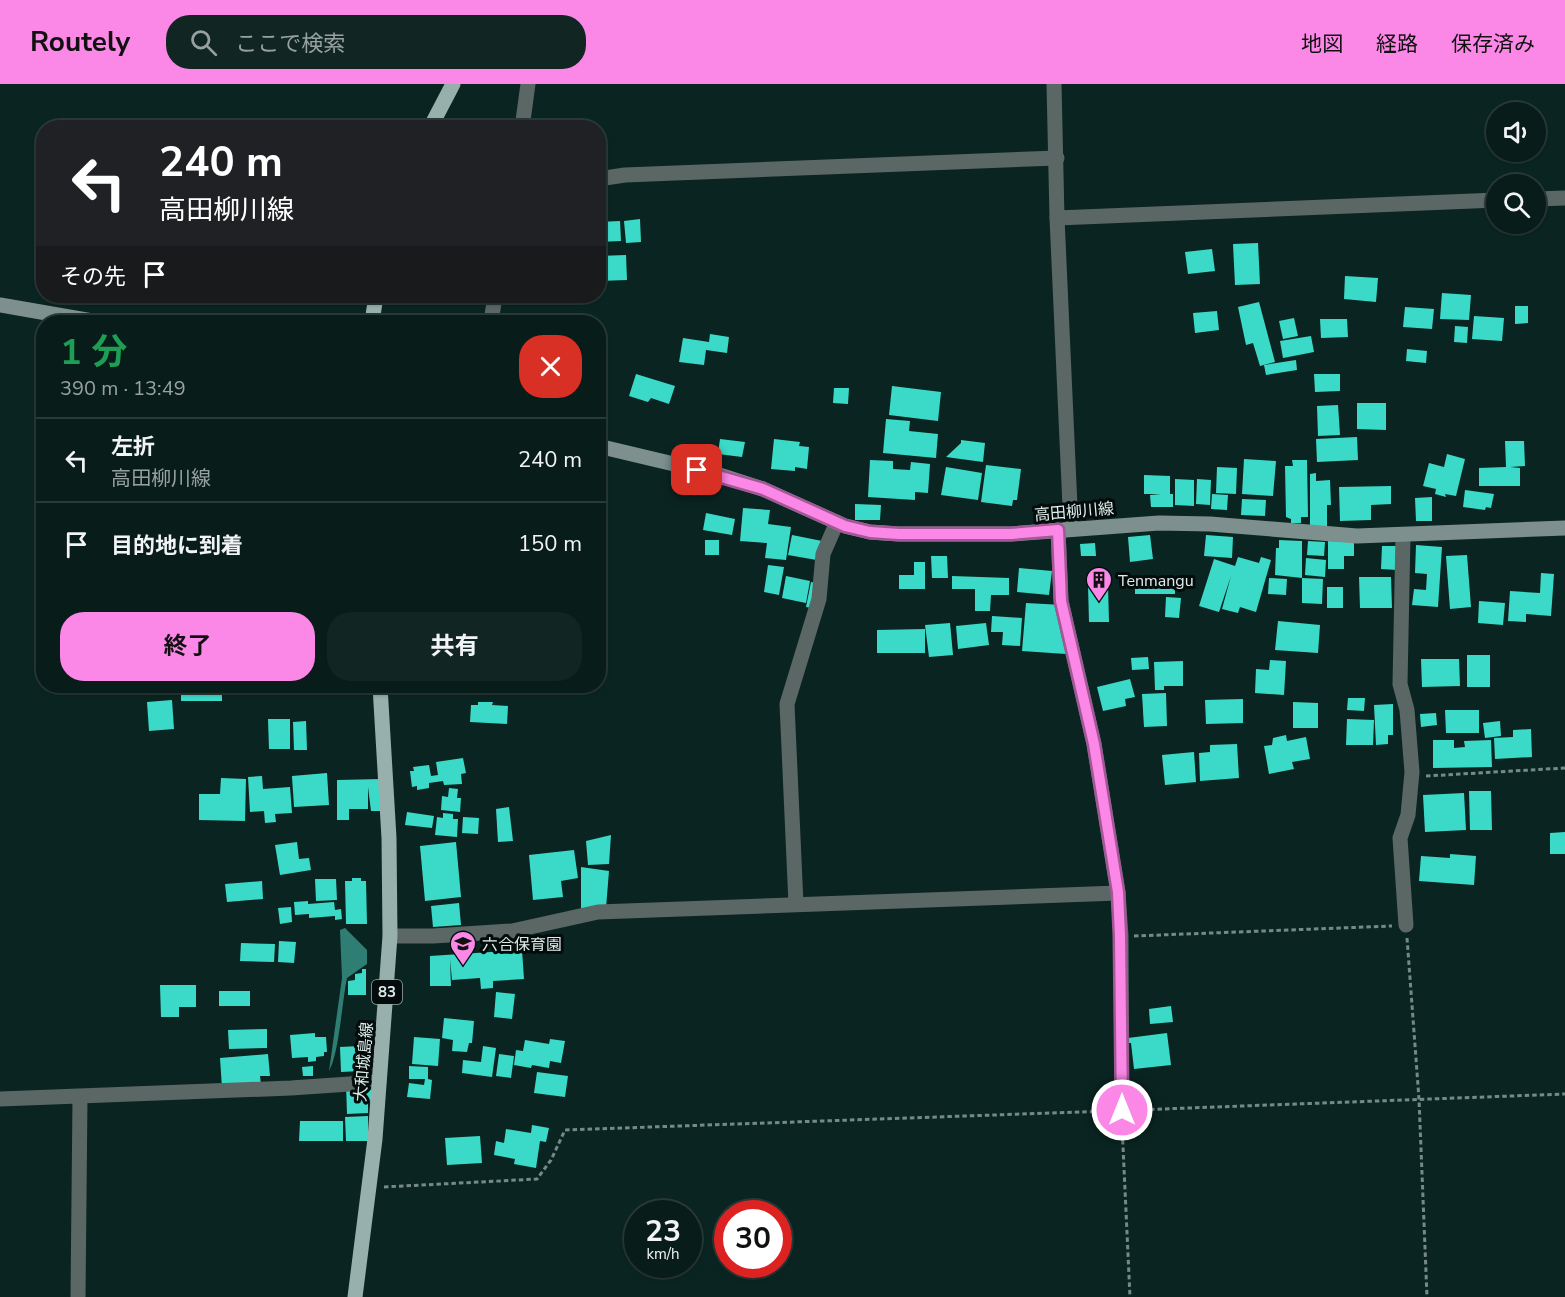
<!DOCTYPE html>
<html lang="ja">
<meta charset="utf-8">
<style>
body{margin:0;font-family:"Nunito Sans","Noto Sans JP",sans-serif;background:#112522;color:#f1f3f6;height:100vh;display:flex;flex-direction:column;font-size:22px;white-space:nowrap}
*{box-sizing:border-box;margin:0}
p{font-size:20px;color:#98a1a2}
.icon{flex:none;width:33px;height:33px;fill:none;stroke:currentColor;stroke-width:2;stroke-linecap:round;stroke-linejoin:round}
.map{position:relative;flex:1;overflow:hidden}
.panel{position:absolute;left:36px;top:231px;width:570px;height:378px;display:flex;flex-direction:column;background:#081c19;border-radius:24px;box-shadow:0 2px 4px #0004,0 0 0 2px #293a38}
.panel>*{flex:none}
.guide{position:absolute;left:36px;top:36px;width:570px;height:183px;border-radius:24px;box-shadow:0 2px 4px #0004,0 0 0 2px #293a38;background:#202124;color:#fff;overflow:hidden}
.tools{position:absolute;left:1486px;top:18px;display:grid;gap:12px}
.tools a{display:grid;place-items:center;width:60px;height:60px;border-radius:50%;background:#081c19;box-shadow:0 2px 4px #0004,0 0 0 2px #293a38;font-size:30px}
.speed{position:absolute;left:624px;top:1116px;display:flex;gap:12px;font-size:30px;font-weight:700;text-align:center}
.speed>*{display:grid;place-content:center;width:78px;height:78px;border-radius:50%;background:#081c19;box-shadow:0 2px 4px #0004,0 0 0 2px #293a38;line-height:1}
.speed small{font-size:15px;font-weight:400}
.speed .limit{border:9px solid #d22;background:#fff;color:#111}
.pin{position:absolute;display:grid;place-items:center;width:51px;height:51px;color:#fff;margin:-26px;border-radius:12px;box-shadow:0 3px 9px #0006}
.me{position:absolute;width:66px;margin:-33px;rotate:0deg;stroke-linejoin:round;filter:drop-shadow(0 0 4px #0008)}
.turn{display:flex;align-items:center;gap:21px;height:126px;padding:0 24px;font-size:27px}
.turn .icon{width:78px;height:78px;stroke-width:2.5}
.turn b{display:block;font-size:42px;line-height:51px}
.then{display:flex;align-items:center;height:57px;padding:0 24px;background:#0003;gap:12px;font-size:22px}
.round{display:grid;place-items:center;flex:none;width:63px;height:63px;border-radius:24px;background:#112522}
.headline{display:flex;align-items:center;justify-content:space-between;height:102px;padding:0 24px}
h1{font-size:36px;font-weight:700;line-height:45px;color:#1e9e55}
.primary-button{display:flex;gap:12px;margin-top:auto;padding:12px 24px}
.primary-button a{flex:1;height:69px;border-radius:24px;background:#fb87e6;color:#111;font-size:24px;font-weight:700;line-height:69px;text-align:center}
.primary-button a+a{background:#112522;color:#f1f3f6}
ul{padding:0;list-style:none}
li{display:flex;align-items:center;gap:18px;height:84px;padding:0 24px;border-top:2px solid #293a38}
li div{flex:1}
li b{display:block;font-size:22px}
li em{font-style:normal}
header{display:flex;align-items:center;gap:36px;box-sizing:border-box;height:84px;padding:0 30px;background:#fb87e6;color:#111}
header strong{font-size:28px}
nav{display:flex;gap:33px;margin-inline-start:auto;font-size:21px}
.search{width:420px;height:54px;background:#112522;display:flex;align-items:center;gap:15px;box-sizing:border-box;padding:0 21px;border-radius:24px;color:#98a1a2;font-size:22px}
.map>svg:first-child{display:block}
.water{fill:#2f7e74}
.building{fill:#3bdac8}
.lines{fill:none;stroke-linecap:round;stroke-linejoin:round}
.path{stroke:#758a87;stroke-width:3;stroke-dasharray:4.5 3;stroke-linecap:butt}
.street{stroke:#5b6765;stroke-width:15}
.secondary{stroke:#7d908d;stroke-width:15}
.primary{stroke:#97b0ac;stroke-width:15}
.route-casing{stroke:#a35896;stroke-width:15}
.route{stroke:#fb87e6;stroke-width:10}
.labels{text-anchor:middle;stroke-width:6;stroke-linejoin:round;paint-order:stroke}
.shield{fill:#030c0a;stroke:#9caaa8;stroke-width:1.5}
.shield-label{font-size:15px;font-weight:bold;fill:#deedeb}
.street-label{font-size:16px;fill:#deedeb;stroke:#030c0a}
.poi-label{font-size:16px;fill:#deedeb;stroke:#030c0a;text-anchor:start}
</style>
<header>
<strong>Routely</strong>
<div class="search"><svg class="icon" aria-label="search" viewBox="0 0 24 24"><circle cx="10" cy="10" r="6"/><path d="M15 15l6 6"/></svg>ここで検索</div>
<nav><a>地図</a><a>経路</a><a>保存済み</a></nav>
</header>
<div class="map">
<svg width="1565" height="1213" viewBox="0 0 1565 1213">
<rect width="100%" height="100%" fill="#0a2521"/>
<path class="water" d="M345,844l22,22v14l-20,14c-5,24 -8,76 -18,93l13,-93 -2,-48z"/>
<g class="building">
<path d="M640,135l1,23 -15,1 -2,-22z"/>
<path d="M620,137l1,20 -23,1v-20z"/>
<path d="M1258,159l2,41 -25,1 -2,-41z"/>
<path d="M1212,165l3,22 -27,3 -3,-22z"/>
<path d="M626,171l1,25 -29,1v-25z"/>
<path d="M1345,192l33,2 -2,24 -32,-3z"/>
<path d="M1442,209l29,2 -2,25 -29,-1z"/>
<path d="M1259,218l16,60 -15,4 -7,-23 -7,2 -8,-38z"/>
<path d="M1515,222h13v17l-13,1z"/>
<path d="M1405,223l29,2 -2,20 -29,-2z"/>
<path d="M1217,227l2,19 -24,3 -2,-20z"/>
<path d="M561,232l24,6h-26z"/>
<path d="M1474,232l30,2 -2,23 -30,-2z"/>
<path d="M309,233v5h-18v-4z"/>
<path d="M288,234v4h-33v-2z"/>
<path d="M1294,234l4,18 -15,3 -4,-18z"/>
<path d="M1320,235h27l1,18 -27,1z"/>
<path d="M440,236v2h-16v-1z"/>
<path d="M1455,242l13,1 -1,16 -13,-1z"/>
<path d="M598,243l8,2 -4,15 -4,-1z"/>
<path d="M710,250l19,3 -2,16 -21,-3 -2,15 -25,-3 4,-24 26,4z"/>
<path d="M1311,252l3,16 -31,6 -3,-17z"/>
<path d="M1407,265l20,2 -1,12 -20,-2z"/>
<path d="M598,267l7,2 -6,22h-1z"/>
<path d="M1296,276l1,10 -31,5 -2,-10z"/>
<path d="M636,290l39,12 -6,18 -18,-6 -3,4 -19,-6z"/>
<path d="M1314,290h26v17l-25,1z"/>
<path d="M892,302l49,6 -3,29 -49,-6z"/>
<path d="M834,304h15l-1,16 -15,-1z"/>
<path d="M1357,319h29v27l-29,-1z"/>
<path d="M1338,321l2,30 -22,1 -1,-30z"/>
<path d="M886,335l24,2 -1,10 29,3 -2,24 -53,-5z"/>
<path d="M1357,353l1,23 -41,2 -1,-23z"/>
<path d="M720,355l25,3 -3,15 -24,-3z"/>
<path d="M774,355l26,3 -1,4 10,1 -2,22 -12,-2v4l-24,-2z"/>
<path d="M961,356l24,3 -2,19 -37,-5 15,-14z"/>
<path d="M1505,357h19l1,25 -15,1 10,1v18h-41v-18l27,-1z"/>
<path d="M1447,370l18,5 -9,37 -11,-2 1,3 -11,-3 1,-5 -13,-3 6,-23 15,4z"/>
<path d="M1244,375l32,2 -3,35 -31,-2z"/>
<path d="M870,376l23,1v8l17,1 1,-8 19,2 -2,29 -13,-1v8l-47,-3z"/>
<path d="M1292,376h15l1,57h-7v6h-10v-4l-5,-2 -1,-51h8z"/>
<path d="M986,381l35,4 -4,31h-4l-1,6 -31,-4z"/>
<path d="M946,383l36,6 -4,27 -37,-5z"/>
<path d="M1217,383l20,1 -1,26 -20,-1z"/>
<path d="M1316,389v8l14,-1 1,25h-4v21h-17v-52z"/>
<path d="M1144,391l26,1v18h3v13h-22l-1,-12 11,-1h-17z"/>
<path d="M1175,395l19,1v26l-19,-1z"/>
<path d="M1197,395l14,1 -1,25 -14,-1z"/>
<path d="M1391,402v18l-20,1v15l-31,1 -1,-34z"/>
<path d="M1465,406l29,4 -3,14 -5,-1 -1,3 -22,-3z"/>
<path d="M1212,410l16,1 -1,15 -16,-1z"/>
<path d="M1432,413v24h-16l-1,-23z"/>
<path d="M1242,415l24,1 -1,16 -24,-1z"/>
<path d="M855,420l26,1 -1,15h-25z"/>
<path d="M743,424l27,2 -2,14 23,3 -5,33 -21,-2 2,-15 -27,-2z"/>
<path d="M706,429l29,6 -3,16 -29,-5z"/>
<path d="M792,451l40,8 -4,19 -40,-7z"/>
<path d="M1150,451l3,24 -23,3 -2,-25z"/>
<path d="M1206,451l27,2 -1,21 -28,-2z"/>
<rect x="705" y="456" width="14" height="15"/>
<path d="M1279,456l23,1v37l-27,-3 1,-27h3z"/>
<path d="M1308,457l17,1 -1,14 -17,-1z"/>
<path d="M1328,457l26,1v14h-10v13h-16z"/>
<path d="M1095,459l1,13h-15l-1,-12z"/>
<path d="M1416,461l26,2 -4,60 -26,-2 2,-16 12,1 1,-16 -12,-1z"/>
<path d="M1382,462h16l-1,24 -16,-1z"/>
<path d="M1467,471l4,52 -21,2 -4,-53z"/>
<path d="M931,472h16l1,22h-16z"/>
<path d="M1238,473l21,6 2,-6 10,3 -15,52 -16,-5 -2,6 -16,-4 9,-33 -12,36 -20,-6 15,-47 21,7z"/>
<path d="M1306,474l20,2 -1,17 -20,-2z"/>
<path d="M914,478h11v27h-26v-14h15z"/>
<path d="M768,481l16,2 -5,28 -15,-3z"/>
<path d="M1019,484l33,3 -3,24 -32,-3z"/>
<path d="M1541,489l13,1 -3,42 -25,-2v8l-18,-1 2,-30 30,2z"/>
<path d="M786,492l24,5 -4,22 -24,-5z"/>
<path d="M952,492l57,2v17h-18l-1,16h-15v-22h-23z"/>
<path d="M1175,492v18h-40v-17z"/>
<path d="M1359,493h32l1,31h-32z"/>
<path d="M1269,494l18,1 -1,16 -18,-1z"/>
<path d="M1302,494l21,1 -1,25 -20,-1z"/>
<path d="M811,498l16,3 -5,25 -16,-3z"/>
<path d="M1088,501h20l1,37h-20z"/>
<rect x="1327" y="503" width="16" height="21"/>
<path d="M1166,513l15,1 -2,20 -14,-1z"/>
<path d="M1479,517l26,2 -2,22 -25,-2z"/>
<path d="M1026,519l37,2 3,49 -44,-3z"/>
<path d="M992,532l30,2 -2,28 -18,-1 1,-13h-12z"/>
<path d="M1278,537l42,4 -2,28 -43,-3z"/>
<path d="M950,539l3,32 -24,2 -4,-32z"/>
<path d="M986,539l3,22 -31,4 -2,-23z"/>
<path d="M925,545v24h-48v-23z"/>
<rect x="1467" y="571" width="23" height="32"/>
<path d="M1148,573l1,12 -17,1 -1,-12z"/>
<path d="M1421,575h38l1,27 -38,1z"/>
<path d="M1270,576l16,1 -2,34 -29,-2 1,-24 13,1z"/>
<path d="M1183,577v25h-19v4h-9l-1,-28z"/>
<path d="M1130,595l5,18 -10,2 1,7 -23,5 -6,-24z"/>
<rect x="181" y="602" width="41" height="15"/>
<path d="M455,602h34l-1,9 -34,-2z"/>
<path d="M1166,609l1,33 -23,1 -2,-33z"/>
<path d="M1348,614h17l-1,13 -17,-1z"/>
<path d="M1243,615v24l-37,1 -1,-24z"/>
<path d="M172,616l2,29 -25,2 -2,-29z"/>
<path d="M478,618h15l-1,3 16,1 -1,18 -37,-2 1,-17h7z"/>
<path d="M1293,618l25,1v25h-25z"/>
<path d="M1393,620v31h-5v9l-12,1 -2,-40z"/>
<path d="M1445,626h34v23h-33z"/>
<path d="M1436,629l1,12 -16,2 -1,-13z"/>
<path d="M268,635h22v30h-21z"/>
<path d="M1347,635l27,1 -1,25h-27z"/>
<path d="M306,637l1,29h-13l-1,-28z"/>
<path d="M1500,637l1,15 -16,2 -2,-15z"/>
<path d="M1531,645l1,28 -37,2 -1,-21 19,-1v-7z"/>
<path d="M1286,651l1,6 19,-4 4,22 -18,3 2,7 -25,5 -5,-28 8,-1 1,-7z"/>
<path d="M1433,656h21v8l11,-1 -1,-6 27,-1 1,27 -59,1z"/>
<path d="M1237,660l2,34 -39,3 -1,-28 11,-1v-7z"/>
<path d="M1194,668l2,30 -31,3 -3,-30z"/>
<path d="M463,674l3,15 -5,1 1,10 -18,1 -1,-4 -14,2v5l-12,2v-4l-5,1 -2,-16h4l-1,-4 16,-2 2,11 7,-1 -2,-13z"/>
<path d="M327,689l2,32 -35,2 -2,-31z"/>
<path d="M262,692l1,13 27,-2 2,26 -17,1 1,8 -11,1 -1,-12 -14,1 -2,-35z"/>
<path d="M221,694l25,1 -1,42 -46,-1v-26h21z"/>
<path d="M382,695l2,32h-13l-3,-24v22h-19v11h-12v-40z"/>
<path d="M449,704l9,1 -1,9h4l-1,14 -19,-2 1,-14 6,1z"/>
<path d="M1469,707h22l1,39h-22z"/>
<path d="M1464,709l2,37 -41,2 -2,-37z"/>
<path d="M509,723l4,34 -15,1 -2,-33z"/>
<path d="M407,728l27,4 -2,12 -27,-3z"/>
<path d="M443,729l10,1v5h5l-1,18 -22,-2 2,-18 6,1z"/>
<path d="M463,733l16,1 -1,16 -16,-1z"/>
<path d="M1565,748v22h-15v-21z"/>
<path d="M611,751l-2,29 -21,1 -2,-24z"/>
<path d="M297,758l2,17 10,-1 2,12 -31,5 -5,-30z"/>
<path d="M456,758l5,55 -36,4 -5,-55z"/>
<path d="M574,766l4,28 -17,3 2,16 -30,3 -4,-45z"/>
<path d="M1450,770l26,2 -2,29 -55,-4 2,-25 29,2z"/>
<path d="M581,783l28,4 -3,37h-25z"/>
<path d="M352,794h9v3h5l1,43h-21l-1,-43h7z"/>
<path d="M315,795h21l1,21 -21,1z"/>
<path d="M262,797l1,18 -36,3 -2,-18z"/>
<path d="M308,817v3l26,-2 1,8 6,-1 1,10 -7,1v-4l-26,2v-4l-14,1 -1,-13z"/>
<path d="M459,819l2,22 -28,2 -2,-21z"/>
<path d="M291,823l1,15 -12,2 -2,-16z"/>
<path d="M279,857l17,1 -2,21 -16,-1z"/>
<path d="M241,859l34,1 -1,18 -34,-1z"/>
<path d="M522,866l2,29 -31,2v7l-12,1 -1,-11 -28,2 -2,-21 1,27h-21v-30z"/>
<path d="M362,885h4v26h-18v-14l7,-1v-6l7,-1z"/>
<path d="M160,901h36v22h-17v10h-18z"/>
<rect x="219" y="907" width="31" height="15"/>
<path d="M496,908l19,2 -3,25 -18,-2z"/>
<path d="M1171,922l2,16 -23,2 -1,-15z"/>
<path d="M444,934l30,3 -2,22h-3l-2,9 -15,-1 1,-11 -11,-2z"/>
<path d="M267,945v19l-38,1 -1,-19z"/>
<path d="M315,949v4h11l1,15h-3v4l-8,1v4l-8,1v-5l-16,1 -2,-23z"/>
<path d="M1167,949l4,32 -37,4 -3,-26h-2l-1,-5z"/>
<path d="M414,953l26,2 -2,27 -26,-2z"/>
<path d="M550,955l15,2 -4,22 -11,-2 -1,7 -17,-3 -1,3 -17,-3 2,-15 7,1 2,-11 24,4z"/>
<path d="M360,962l1,25 -20,1 -1,-25z"/>
<path d="M483,962l13,2 -4,29 -30,-4 1,-13 18,2z"/>
<path d="M268,970l2,22h-10l1,9 -39,3 -2,-30z"/>
<path d="M499,970l15,2 -3,22 -15,-2z"/>
<path d="M313,982v10h-10l-1,-9z"/>
<path d="M409,982l19,1v12l4,1 -2,19 -23,-2 2,-14 15,2 1,-6h-16z"/>
<path d="M537,988l31,4 -3,21 -31,-4z"/>
<path d="M346,1000h28v17l-6,1v11l-21,1z"/>
<path d="M368,1032v25h-22l-1,-24z"/>
<path d="M300,1037h43v20h-44z"/>
<path d="M532,1041l17,3 -3,14 -6,-1 -4,27 -22,-4 1,-5 -21,-4 2,-14 8,2 2,-14 25,4z"/>
<path d="M480,1052l2,27 -35,2 -2,-27z"/>
</g>
<g class="lines">
<g class="path">
<path d="M1426,692l139,-8"/>
<path d="M1134,852l258,-10"/>
<path d="M1407,854l12,161 8,198"/>
<path d="M1135,1026l430,-16"/>
<path d="M1122,1041l8,172"/>
<path d="M384,1103l153,-8 14,-19 14,-30 543,-19"/>
</g>
<g class="street">
<path d="M1054,0l3,134 14,311"/>
<path d="M522,44l6,-44"/>
<path d="M598,95l27,-4 432,-17"/>
<path d="M1536,115l29,-1"/>
<path d="M1057,134l440,-18"/>
<path d="M491,238l4,-26"/>
<path d="M1058,446l3,71 33,143 24,149 3,43 1,174"/>
<path d="M1403,451l-3,149 7,26 5,62 -4,43 -8,23 6,87"/>
<path d="M796,820l-9,-200 32,-105 4,-45 14,-32"/>
<path d="M390,852h43l79,-5 86,-19 520,-19"/>
<path d="M0,1015l291,-11 88,-6"/>
<path d="M78,1213l2,-200"/>
</g>
<g class="secondary">
<path d="M0,221l98,17"/>
<path d="M598,362l118,28 47,15 82,37 25,6 29,2h112l148,-11 51,1 147,12 208,-8"/>
</g>
<g class="primary">
<path d="M430,44l23,-44"/>
<path d="M372,238l4,-26"/>
<path d="M355,1213l20,-158 15,-203 -1,-98 -9,-152"/>
</g>
</g>
<g class="lines">
<defs>
<path id="route" d="M697,386l66,19 82,37 25,6 29,2h112l47,-4 3,71 33,143 24,148 2,44 2,174"/>
</defs>
<use href="#route" class="route-casing"/>
<use href="#route" class="route"/>
</g>
<defs>
<symbol id="building-pin" viewBox="-11 -11 22 30"><path d="M0 17L-7.5 6A9.5 9.5 0 1 1 7.5 6Z" fill="#fb87e6" stroke="#030c0a"/><path d="M-4-6H4V6H1V3H-1V6H-4ZM-2.5-4.3h1.7v1.8h-1.7ZM.8-4.3h1.7v1.8H.8ZM-2.5-1h1.7V.8h-1.7ZM.8-1h1.7V.8H.8Z" fill="#111"/></symbol>
<symbol id="school-pin" viewBox="-11 -11 22 30"><path d="M0 17L-7.5 6A9.5 9.5 0 1 1 7.5 6Z" fill="#fb87e6" stroke="#030c0a"/><path d="M0-5L7-2L0 1L-7-2ZM-4 1L0 2.5L4 1V4Q0 6-4 4Z" fill="#111"/></symbol>
</defs>
<g fill-rule="evenodd">
<use href="#building-pin" x="1084" y="481" width="30" height="40"/>
<use href="#school-pin" x="448" y="845" width="30" height="40"/>
</g>
<g class="labels">
<rect class="shield" x="372" y="896" width="30" height="24" rx="4.5"/>
<g class="shield-label">
<text x="387" y="913">83</text>
</g>
<g class="street-label">
<text transform="translate(1074 427) rotate(-5)" y="6">高田柳川線</text>
<text transform="translate(363 978) rotate(-85)" y="6">大和城島線</text>
</g>
<g class="poi-label">
<text x="1118" y="502">Tenmangu</text>
<text x="482" y="866">六合保育園</text>
</g>
</g>
</svg>
<div class="tools">
<a><svg class="icon" aria-label="sound" viewBox="0 0 24 24"><path d="M4 9h4l5-4v14l-5-4H4zM17 9q2 3 0 6"/></svg></a>
<a><svg class="icon" aria-label="search" viewBox="0 0 24 24"><circle cx="10" cy="10" r="6"/><path d="M15 15l6 6"/></svg></a>
</div>
<div class="speed"><div>23<small>km/h</small></div><div class="limit">30</div></div>
<div class="pin" style="left:697px;top:386px;background:#d93025"><svg class="icon" aria-label="arrive" viewBox="0 0 24 24"><path d="M6 21V4h12l-3 4 3 4H6"/></svg></div>
<svg class="me" style="left:1122px;top:1026px" viewBox="-20 -20 40 40"><circle r="17" fill="#fb87e6" stroke="#fff" stroke-width="3"/><path d="M0-11L8 9 0 5-8 9z" fill="#fff"/></svg>
<div class="guide">
<div class="turn"><svg class="icon" aria-label="left" viewBox="0 0 24 24"><path d="M17 20v-9H6M10 6l-5 5 5 5"/></svg><div><b>240 m</b>高田柳川線</div></div>
<div class="then">その先<svg class="icon" aria-label="arrive" viewBox="0 0 24 24"><path d="M6 21V4h12l-3 4 3 4H6"/></svg></div>
</div>
<section class="panel">
<div class="headline"><div><h1>1 分</h1><p>390 m · 13:49</p></div><a class="round" style="background:#d93025;color:#fff"><svg class="icon" aria-label="close" viewBox="0 0 24 24"><path d="M6 6l12 12M18 6L6 18"/></svg></a></div>
<ul>
<li><svg class="icon" aria-label="left" viewBox="0 0 24 24"><path d="M17 20v-9H6M10 6l-5 5 5 5"/></svg><div><b>左折</b><p>高田柳川線</p></div><em>240 m</em></li>
<li><svg class="icon" aria-label="arrive" viewBox="0 0 24 24"><path d="M6 21V4h12l-3 4 3 4H6"/></svg><div><b>目的地に到着</b></div><em>150 m</em></li>
</ul>
<div class="primary-button"><a>終了</a><a>共有</a></div>
</section>
</div>
